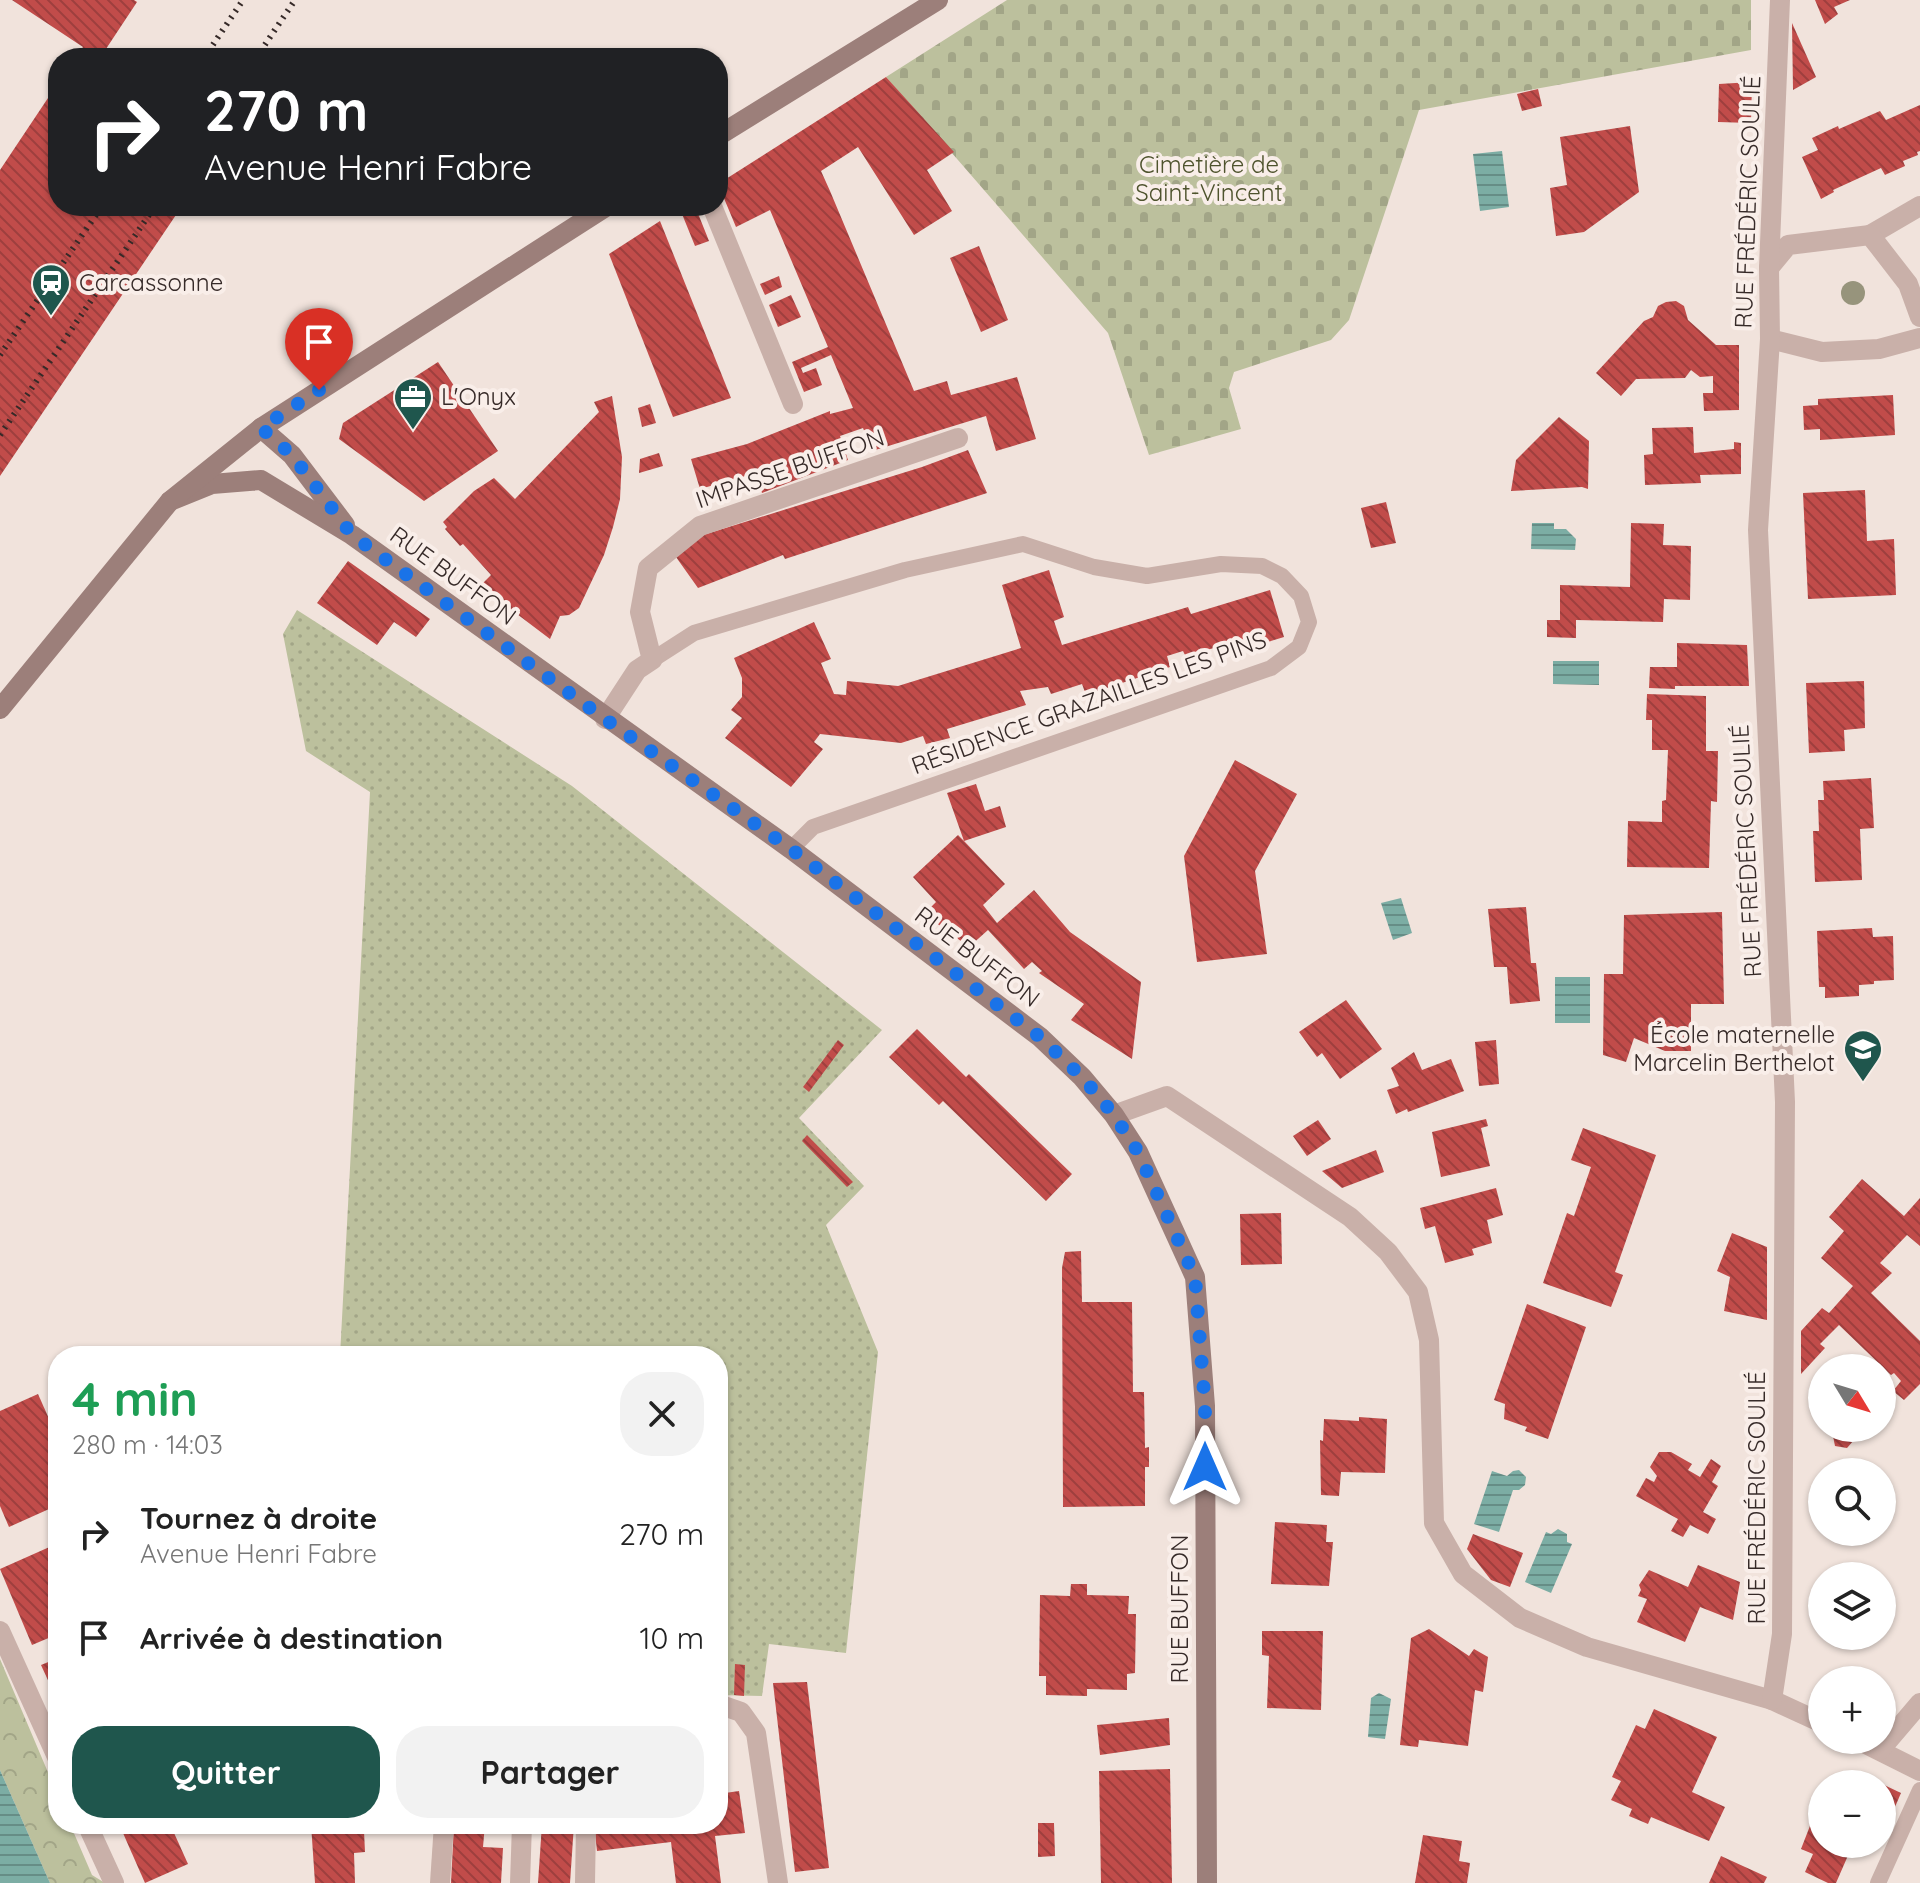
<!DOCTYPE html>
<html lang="fr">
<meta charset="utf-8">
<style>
body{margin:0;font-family:Quicksand,sans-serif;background:#f2f2f2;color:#222;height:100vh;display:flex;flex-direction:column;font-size:30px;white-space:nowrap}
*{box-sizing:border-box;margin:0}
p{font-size:26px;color:#767676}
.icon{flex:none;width:44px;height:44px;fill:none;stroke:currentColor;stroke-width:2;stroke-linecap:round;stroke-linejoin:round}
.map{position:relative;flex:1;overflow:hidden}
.panel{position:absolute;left:48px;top:1346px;width:680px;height:488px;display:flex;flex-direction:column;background:#fff;border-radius:32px;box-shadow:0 2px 6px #0004}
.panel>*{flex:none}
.hud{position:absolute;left:48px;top:48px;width:680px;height:168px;border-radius:32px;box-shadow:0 2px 6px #0004;background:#202124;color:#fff;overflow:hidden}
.needle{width:52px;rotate:128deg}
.buttons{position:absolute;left:1808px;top:1354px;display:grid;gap:16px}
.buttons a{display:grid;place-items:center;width:88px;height:88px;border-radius:50%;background:#fff;box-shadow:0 2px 6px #0004;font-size:40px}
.pin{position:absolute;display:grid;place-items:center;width:68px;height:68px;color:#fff;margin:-82px -34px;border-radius:50% 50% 50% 0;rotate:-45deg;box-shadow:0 0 8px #0007}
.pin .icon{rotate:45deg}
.me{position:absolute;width:88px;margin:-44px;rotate:0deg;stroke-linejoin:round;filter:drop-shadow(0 0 6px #0008)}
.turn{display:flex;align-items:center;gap:28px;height:168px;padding:0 24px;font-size:36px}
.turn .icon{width:104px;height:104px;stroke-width:2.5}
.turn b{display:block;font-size:56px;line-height:68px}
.round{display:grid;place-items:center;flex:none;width:84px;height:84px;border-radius:32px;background:#f2f2f2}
.overview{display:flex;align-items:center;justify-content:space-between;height:136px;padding:0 24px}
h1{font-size:48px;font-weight:800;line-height:60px;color:#1e9e55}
.primary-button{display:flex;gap:16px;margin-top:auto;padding:16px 24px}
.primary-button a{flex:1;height:92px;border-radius:32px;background:#1f564d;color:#fff;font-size:32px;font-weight:800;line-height:92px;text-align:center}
.primary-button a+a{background:#f2f2f2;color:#222}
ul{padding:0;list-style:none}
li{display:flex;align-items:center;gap:24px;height:104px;padding:0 24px}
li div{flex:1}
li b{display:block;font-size:30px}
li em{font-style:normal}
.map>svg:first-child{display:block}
.forest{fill:url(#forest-crowns)}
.cemetery{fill:url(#cemetery-stones)}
.garden{fill:url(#garden-dots)}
.water{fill:url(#water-rules)}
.building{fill:url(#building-back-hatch)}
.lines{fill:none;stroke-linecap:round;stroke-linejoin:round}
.lane{stroke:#c9b0a9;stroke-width:16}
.street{stroke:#c9b0a9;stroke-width:20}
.secondary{stroke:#9c7f7a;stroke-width:20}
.rail{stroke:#362a28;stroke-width:6;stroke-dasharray:2 6;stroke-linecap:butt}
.tree{fill:#97947c}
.route{stroke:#1a73e8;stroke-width:14;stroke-dasharray:0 25.2}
.labels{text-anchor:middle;stroke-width:8;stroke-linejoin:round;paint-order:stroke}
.park-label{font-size:24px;fill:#4e532d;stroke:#f9eee9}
.street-label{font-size:24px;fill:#362a28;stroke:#f9eee9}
.poi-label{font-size:24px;fill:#362a28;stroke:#f9eee9;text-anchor:start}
</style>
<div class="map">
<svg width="1920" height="1883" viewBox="0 0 1920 1883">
<defs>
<pattern id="forest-crowns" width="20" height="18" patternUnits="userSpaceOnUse" patternTransform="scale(2)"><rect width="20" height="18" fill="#bcc09d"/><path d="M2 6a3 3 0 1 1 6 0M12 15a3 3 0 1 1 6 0" fill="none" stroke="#a2a587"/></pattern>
<pattern id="cemetery-stones" width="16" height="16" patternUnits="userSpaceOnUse" patternTransform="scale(2)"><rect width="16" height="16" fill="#bcc09d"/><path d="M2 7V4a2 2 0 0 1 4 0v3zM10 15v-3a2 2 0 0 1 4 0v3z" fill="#a2a587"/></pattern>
<pattern id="garden-dots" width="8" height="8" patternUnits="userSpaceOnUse" patternTransform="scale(2)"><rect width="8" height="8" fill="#bcc09d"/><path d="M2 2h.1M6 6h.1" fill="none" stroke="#a2a587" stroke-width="1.8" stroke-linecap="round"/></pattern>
<pattern id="water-rules" width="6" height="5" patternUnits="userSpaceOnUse" patternTransform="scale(2)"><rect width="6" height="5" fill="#7cada4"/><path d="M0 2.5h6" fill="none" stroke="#668d86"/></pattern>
<pattern id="building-back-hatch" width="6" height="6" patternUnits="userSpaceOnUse" patternTransform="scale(2)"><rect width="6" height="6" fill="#c14c4a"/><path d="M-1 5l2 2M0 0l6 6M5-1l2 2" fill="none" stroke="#9e3f3e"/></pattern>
</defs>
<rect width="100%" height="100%" fill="#f1e3dc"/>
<path class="forest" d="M0,1659l58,137v28h12l22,51 13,8h-55l-50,-113z"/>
<path class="cemetery" d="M1007,0h744v50l-332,60 -70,210 -18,20 -97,32 -5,16 12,41 -92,26 -41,-122 -222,-256z"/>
<path class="garden" d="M297,610l275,176 310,244 -83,88 65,68 -38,39 52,127 -32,301 -77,-9 -7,52 -44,-1v-339h-378l30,-564 -64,-41 -23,-117z"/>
<g class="water">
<path d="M1502,151l7,56 -29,4 -7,-57z"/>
<path d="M1532,523h22v6h12l10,10 -1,11 -44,-1z"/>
<path d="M1553,661h46v24l-46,-1z"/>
<path d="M1401,898l11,35 -19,7 -12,-37z"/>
<rect x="1555" y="977" width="35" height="46"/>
<path d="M1519,1470l7,7 -1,8 -6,5h-6l-14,42 -25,-8 18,-53 15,5 6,-5z"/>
<path d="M1558,1529l9,5v8l5,2 -21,49 -26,-11 21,-50 5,2z"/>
<path d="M1379,1693l12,6 -6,40 -17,-2 3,-39z"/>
<path d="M0,1770l50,113h-50z"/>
</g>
<g class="building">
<path d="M12,0h122l3,2 -37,56h-25l8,-11z"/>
<path d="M1815,0h35l-16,7 4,7 -13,10z"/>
<path d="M1792,23l24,54 -23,13z"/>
<path d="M886,77l68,75 -27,18 25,41 -38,24 -56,-88 -37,24 9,20 84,200 33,-10 4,14 66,-18 19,62 -40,12 -10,-35 -114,35 -9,-23 -23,8 8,24 -86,33 -6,-20 -56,16 -9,-30 56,-15 83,-33v3l23,-6 -22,-53 -30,13 2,5 13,-5 6,17 -18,7 -12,-30 36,-15 -58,-137 -34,17 -18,-43z"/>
<path d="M1752,82l-1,41 -33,-1 1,-38z"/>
<path d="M58,83v123h124l-182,270v-306z"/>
<path d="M1538,89l4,17 -20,5 -5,-17z"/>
<path d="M1920,105v46l-3,1 1,3 -15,6 2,5 -18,8 -2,1 -4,-7 -48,22 1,2 -13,7 -19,-42 16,-7 -6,-12 26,-12 1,3 41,-18 6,9z"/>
<path d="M1630,126l9,66 -55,40 -28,4 -6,-48 17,-3 -7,-48z"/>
<path d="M684,206h11l14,35 -14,5 -15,-37z"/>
<path d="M660,221l71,177 -58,19 -64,-163z"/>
<path d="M979,246l29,74 -27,12 -31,-74z"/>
<path d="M779,276l3,11 -17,8 -5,-11z"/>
<path d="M791,295l10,22 -23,10 -9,-22z"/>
<path d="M1676,301l8,5 4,14 28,25h23v65l-35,1 -1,-18h10v-17l-13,1 -9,-7 -6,8 -49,1 -15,17 -25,-23 48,-52 9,-4 5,-11 8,-4z"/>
<path d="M438,362l60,89 -74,50 -85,-62 4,-16z"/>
<path d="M1893,395l2,40 -75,5v-11l-16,1 -1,-24 15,-1v-6z"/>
<path d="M612,396l10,61 -2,42 -7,28 -9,28 -25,53 -10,7 -9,1 -10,23 -70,-53 11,-11 -28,-31 -3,2 -15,-17 2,-2 -4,-5 31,-31 20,-13 21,21 84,-87 -5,-10z"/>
<path d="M650,404l6,19 -14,4 -4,-19z"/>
<path d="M1559,417l30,24 -1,48 -6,-2 -71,4 5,-31z"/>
<path d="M1693,427l1,26 40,-4v-7l7,1v31l-41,1 1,8 -56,2 -1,-30 9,-1 -1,-26z"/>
<path d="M968,450l19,43 -202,66 -2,-4 -85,33 -22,-31 27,-22 219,-68z"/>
<path d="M659,453l4,13 -24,7 1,-14z"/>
<path d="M1865,490l2,51 27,-2 2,56 -88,4 -5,-106z"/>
<path d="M1386,502l10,41 -25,5 -10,-40z"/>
<path d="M1631,523l33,1 -1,21 28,1 -1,54 -26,-1 -1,23 -87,-2v18l-29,-1v-17h13v-35l70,2z"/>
<path d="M348,561l82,58 -14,18 -22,-15 -17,23 -60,-42z"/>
<path d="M1049,570l15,47 -10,4 8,24 126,-38 3,7 79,-24 14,47 -39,12 -4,-10 -55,18 -3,-6 -16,5 3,11 -84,28 -4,-11 -31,10 -3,-7 -28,4 6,14 -79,24 3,9 -24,6 -3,-8 -22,7 -81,-9 -6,8 9,7 -32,38 -66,-49 17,-20 -11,-8 11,-13v-19l-8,-20 80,-36 17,37 -10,4 13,31 12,1 1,-14 51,5 123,-38 -19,-63z"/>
<path d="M1677,643l70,2 2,41h-74v3l-26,-1 1,-21h27z"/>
<path d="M1864,681l1,47 -21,2 1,21 -36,2 -3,-70z"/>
<path d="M1647,694l59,2v55h12l-1,51 -6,-1 -2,67 -82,-1 1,-46 34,1v-21l4,-1 2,-50h-16v-30h-6z"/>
<path d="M1235,760l62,34 -42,77 12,83 -70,8 -13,-106z"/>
<path d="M1871,778l3,50 -14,1 2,51 -47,2 -2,-51h6l-1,-31h6l-1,-19z"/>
<path d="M976,784l9,27 15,-5 6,21 -42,14 41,43 -22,21 14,18 37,-33 36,42 71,50 -9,77 -61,-39 13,-16 -45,-31 3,-2 -10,-9 -8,7 -36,-39 -19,17 -45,-33 12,-12 -23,-25 45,-42 6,6 -17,-48z"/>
<path d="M1526,907l5,56h5l4,38 -30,3 -3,-37h-13l-6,-58z"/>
<path d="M1722,912l2,92h-33v47h-26l-31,-13 -8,24 -23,-7 1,-81h19l1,-59z"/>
<path d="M1872,928l1,9 20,-1 1,44 -20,1v3l-15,1v11l-34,2v-11h-6l-2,-56z"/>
<path d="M1346,1000l36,49 -42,30 -18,-26 -5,4 -18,-25z"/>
<path d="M917,1029l49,48 3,-3 103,100 -26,27 -103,-100 -4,4 -50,-48z"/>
<path d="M838,1040l6,5 -35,47 -6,-5z"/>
<path d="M1496,1040l3,44 -20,2 -4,-44z"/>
<path d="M1414,1052l8,18 29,-11 13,32 -56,21 -1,-3 -11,5 -9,-24 12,-4 -8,-18z"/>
<path d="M1486,1119l2,7 -7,2 9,38 -49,11 -9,-45z"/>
<path d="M1318,1120l13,19 -24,17 -14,-20z"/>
<path d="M1583,1128l73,27 -41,117 8,3 -12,32 -68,-24 24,-70 7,3 17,-49 -20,-7z"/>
<path d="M807,1135l46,47 -6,5 -45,-46z"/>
<path d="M1376,1150l8,22 -42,16 -20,-17z"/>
<path d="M1862,1179l42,37 16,-18v48l-13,-11 -27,28 12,10 -21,20 49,48v43l-16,16 -11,-9 8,-10 -7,-8 -3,2 -52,-50 -19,19 5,4 -24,26v-43l21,-23 7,5 24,-27 -32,-28 23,-27 -15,-14z"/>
<path d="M1496,1188l7,27 -16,5 5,23 -20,6 2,6 -29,8 -10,-37 -10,3 -5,-21z"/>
<path d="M1281,1213l1,51 -41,1 -1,-51z"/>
<path d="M1732,1233l35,14v73l-43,-9 6,-34 -13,-6z"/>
<path d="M1081,1251l1,51h50l1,90h11l1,56 4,-1v20h-4v39l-82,1 -1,-239 3,-16z"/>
<path d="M1527,1304l59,23 -38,112 -23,-8 2,-4 -23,-8 1,-15 -11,-4z"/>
<path d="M38,1394l20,45v66l-49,22 -9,-21v-95z"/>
<path d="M1359,1417l28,2 -2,54 -44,-1 -2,24 -18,-1 -1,-55 3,1 1,-22 35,2z"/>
<path d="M1840,1428l12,1 2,11 -7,8 -12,-2 -2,-10z"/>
<path d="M1659,1452h12l21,12 -4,6 12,7 11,-18 10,7 -9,16 6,4 -15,26 13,7 -8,15 -18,-9 -7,12 -12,-6 7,-12 -42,-23 10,-18 8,4 3,-6 -7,-9z"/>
<path d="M1275,1522l52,3 -1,17h7l-4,44 -58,-2z"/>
<path d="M1473,1534l50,19 -13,34 -19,-7 -24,-31z"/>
<path d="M54,1545l4,8v81l-26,11 -32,-76z"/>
<path d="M1698,1565l42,17 -7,38 -33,-13 -15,35 -48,-20 10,-23 -9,-3 3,-6 -2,-5 10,-15 39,17z"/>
<path d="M1071,1584h16v11l42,1 -1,18h8l-1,59 -8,1v16l-40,-1v7l-41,-1v-19h-7l1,-81 30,1z"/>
<path d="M1429,1629l40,27 5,-7 14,8 -5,35 -8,-2 -7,56 -49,-6 -1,7 -18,-2 11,-107z"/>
<path d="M1262,1631h61l-2,79 -54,-2 2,-52 -7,-1z"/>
<path d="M58,1658v44l-17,-37z"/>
<path d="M735,1664l10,1 -1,31 -10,-1z"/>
<path d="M807,1682l22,186 -34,4 -22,-189z"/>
<path d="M1654,1709l63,28 -25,55 33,15 -16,34 -58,-24 -3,7 -19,-8 3,-7 -21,-9 10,-19 -9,-4 24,-52 9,4z"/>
<path d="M1169,1718l1,27 -70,10 -3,-30z"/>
<path d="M1170,1769l2,114h-71l-2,-112z"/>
<path d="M1882,1784l19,9 -19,44z"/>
<path d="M739,1791l6,42 -30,3 6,47h-45l-5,-41 -74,9 -3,-27h124v-30z"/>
<path d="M1822,1795v49h31l-17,39h-8l-23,-11 8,-18 -12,-5z"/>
<path d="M1038,1823h16l1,33 -17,1z"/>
<path d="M119,1824h51l18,40 -43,19z"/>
<path d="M311,1824h42v7h11l1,21 -11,1 1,30h-40z"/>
<path d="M454,1824h31l-2,23 20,1 -2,35h-50z"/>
<path d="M542,1824h32l-4,59h-32z"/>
<path d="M1423,1835l39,6 -3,20 11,2 -3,20h-52z"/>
<path d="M1721,1856l46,21 -3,6h-55z"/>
</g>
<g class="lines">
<g class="lane">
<path d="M652,660l42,-27 211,-63 118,-26 71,23 53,9 74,-12 41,2 20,10 19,20 8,26 -10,25 -28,21 -458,159 -22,22"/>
<path d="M1878,1883l42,-93"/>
</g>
<g class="street">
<path d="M712,206l81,198"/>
<path d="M1870,235l50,-29"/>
<path d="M1769,268l19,-23 82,-10 38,49 12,33"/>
<path d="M1770,339l52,13 57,-3 41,-11"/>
<path d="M605,719l32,-49 15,-10 -12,-48 8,-44 52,-42 258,-88"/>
<path d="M1114,1115l53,-19 183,121 38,35 30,40 11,48 5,183 29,51 57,44 67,29 185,53 50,23"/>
<path d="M0,1631l58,128"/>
<path d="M1772,1700l10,-66 3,-532 -27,-572 12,-191 -1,-71 11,-268"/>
<path d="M718,1704l23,8 15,21 22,150"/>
<path d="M1858,1740l62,31"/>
<path d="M1880,1750l40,-47"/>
<path d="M87,1824l27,59"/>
<path d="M440,1883l4,-59"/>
<path d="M520,1883l2,-59"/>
<path d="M585,1883l1,-59"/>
</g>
<g class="secondary">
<path d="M718,136l220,-136"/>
<path d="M261,428l31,27 53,70"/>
<path d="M170,501l42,-17 49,-4 91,55 439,314 249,188 42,40 32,38 24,37 57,125 10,129 2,477"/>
<path d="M0,709l170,-208 91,-73 346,-222"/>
</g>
<g class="rail">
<path d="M204,58l39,-58"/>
<path d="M256,58l39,-58"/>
<path d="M0,355l102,-149"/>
<path d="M0,435l155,-229"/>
</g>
</g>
<circle class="tree" cx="1853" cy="293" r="12"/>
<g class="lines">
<path class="route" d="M319,390l-58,38 31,27 60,80 253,184 186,130 249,188 42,40 32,38 24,37 57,125 10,129v61"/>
</g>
<defs>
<symbol id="station-pin" viewBox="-11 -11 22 30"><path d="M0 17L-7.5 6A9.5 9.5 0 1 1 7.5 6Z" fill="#1f564d" stroke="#f9eee9"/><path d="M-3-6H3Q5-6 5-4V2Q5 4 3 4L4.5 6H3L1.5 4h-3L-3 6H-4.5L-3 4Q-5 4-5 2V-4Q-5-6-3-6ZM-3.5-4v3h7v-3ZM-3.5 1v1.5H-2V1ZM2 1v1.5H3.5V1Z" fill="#fff"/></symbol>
<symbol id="office-pin" viewBox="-11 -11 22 30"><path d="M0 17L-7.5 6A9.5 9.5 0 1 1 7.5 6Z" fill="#1f564d" stroke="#f9eee9"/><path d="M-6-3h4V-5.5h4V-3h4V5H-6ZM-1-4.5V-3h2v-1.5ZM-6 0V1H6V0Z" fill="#fff"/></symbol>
<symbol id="school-pin" viewBox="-11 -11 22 30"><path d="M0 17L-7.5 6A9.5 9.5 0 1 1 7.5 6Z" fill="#1f564d" stroke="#f9eee9"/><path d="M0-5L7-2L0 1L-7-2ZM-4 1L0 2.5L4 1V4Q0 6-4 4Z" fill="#fff"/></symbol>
</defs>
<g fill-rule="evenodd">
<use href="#station-pin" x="29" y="261" width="44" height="60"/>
<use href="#office-pin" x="391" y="375" width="44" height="60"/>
<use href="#school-pin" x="1841" y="1027" width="44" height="60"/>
</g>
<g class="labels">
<g class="park-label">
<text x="1209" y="173">Cimetière de<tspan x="1209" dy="28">Saint-Vincent</tspan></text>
</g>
<g class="street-label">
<text transform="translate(1748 202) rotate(-88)" y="8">RUE FRÉDÉRIC SOULIÉ</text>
<text transform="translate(790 469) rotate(-19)" y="8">IMPASSE BUFFON</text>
<text transform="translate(453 576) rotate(36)" y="8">RUE BUFFON</text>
<text transform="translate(1089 703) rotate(-20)" y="8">RÉSIDENCE GRAZAILLES LES PINS</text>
<text transform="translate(1747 851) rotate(-93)" y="8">RUE FRÉDÉRIC SOULIÉ</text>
<text transform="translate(977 957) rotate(37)" y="8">RUE BUFFON</text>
<text transform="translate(1757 1498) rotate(-90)" y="8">RUE FRÉDÉRIC SOULIÉ</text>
<text transform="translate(1180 1609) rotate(-90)" y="8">RUE BUFFON</text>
</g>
<g class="poi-label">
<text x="79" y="291">Carcassonne</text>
<text x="441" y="405">L'Onyx</text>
<text x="1835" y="1043" text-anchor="end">École maternelle<tspan x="1835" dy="28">Marcelin Berthelot</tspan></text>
</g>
</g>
</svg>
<div class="buttons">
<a><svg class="needle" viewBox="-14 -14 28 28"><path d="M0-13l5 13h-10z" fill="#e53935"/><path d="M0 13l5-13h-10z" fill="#767676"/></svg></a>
<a><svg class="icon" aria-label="search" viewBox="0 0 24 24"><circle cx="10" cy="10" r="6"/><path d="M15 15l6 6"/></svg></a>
<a><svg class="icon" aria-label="layers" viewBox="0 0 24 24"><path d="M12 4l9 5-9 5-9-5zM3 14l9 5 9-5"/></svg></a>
<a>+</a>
<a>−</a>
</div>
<div class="pin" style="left:319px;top:390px;background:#d93025"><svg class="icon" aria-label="arrive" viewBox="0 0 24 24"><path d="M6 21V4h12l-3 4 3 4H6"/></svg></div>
<svg class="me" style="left:1205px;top:1467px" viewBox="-20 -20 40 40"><path d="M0-17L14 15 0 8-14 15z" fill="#1a73e8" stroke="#fff" stroke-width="4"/></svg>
<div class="hud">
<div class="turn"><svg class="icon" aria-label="right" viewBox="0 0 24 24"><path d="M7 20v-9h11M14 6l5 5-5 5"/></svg><div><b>270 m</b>Avenue Henri Fabre</div></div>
</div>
<section class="panel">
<div class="overview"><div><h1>4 min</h1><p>280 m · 14:03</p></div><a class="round"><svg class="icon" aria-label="close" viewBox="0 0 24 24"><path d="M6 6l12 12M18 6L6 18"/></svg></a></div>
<ul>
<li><svg class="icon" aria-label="right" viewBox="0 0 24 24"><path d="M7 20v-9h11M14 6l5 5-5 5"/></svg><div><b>Tournez à droite</b><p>Avenue Henri Fabre</p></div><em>270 m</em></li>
<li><svg class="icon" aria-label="arrive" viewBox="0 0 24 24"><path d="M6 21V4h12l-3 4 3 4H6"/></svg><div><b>Arrivée à destination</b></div><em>10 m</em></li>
</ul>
<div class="primary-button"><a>Quitter</a><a>Partager</a></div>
</section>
</div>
